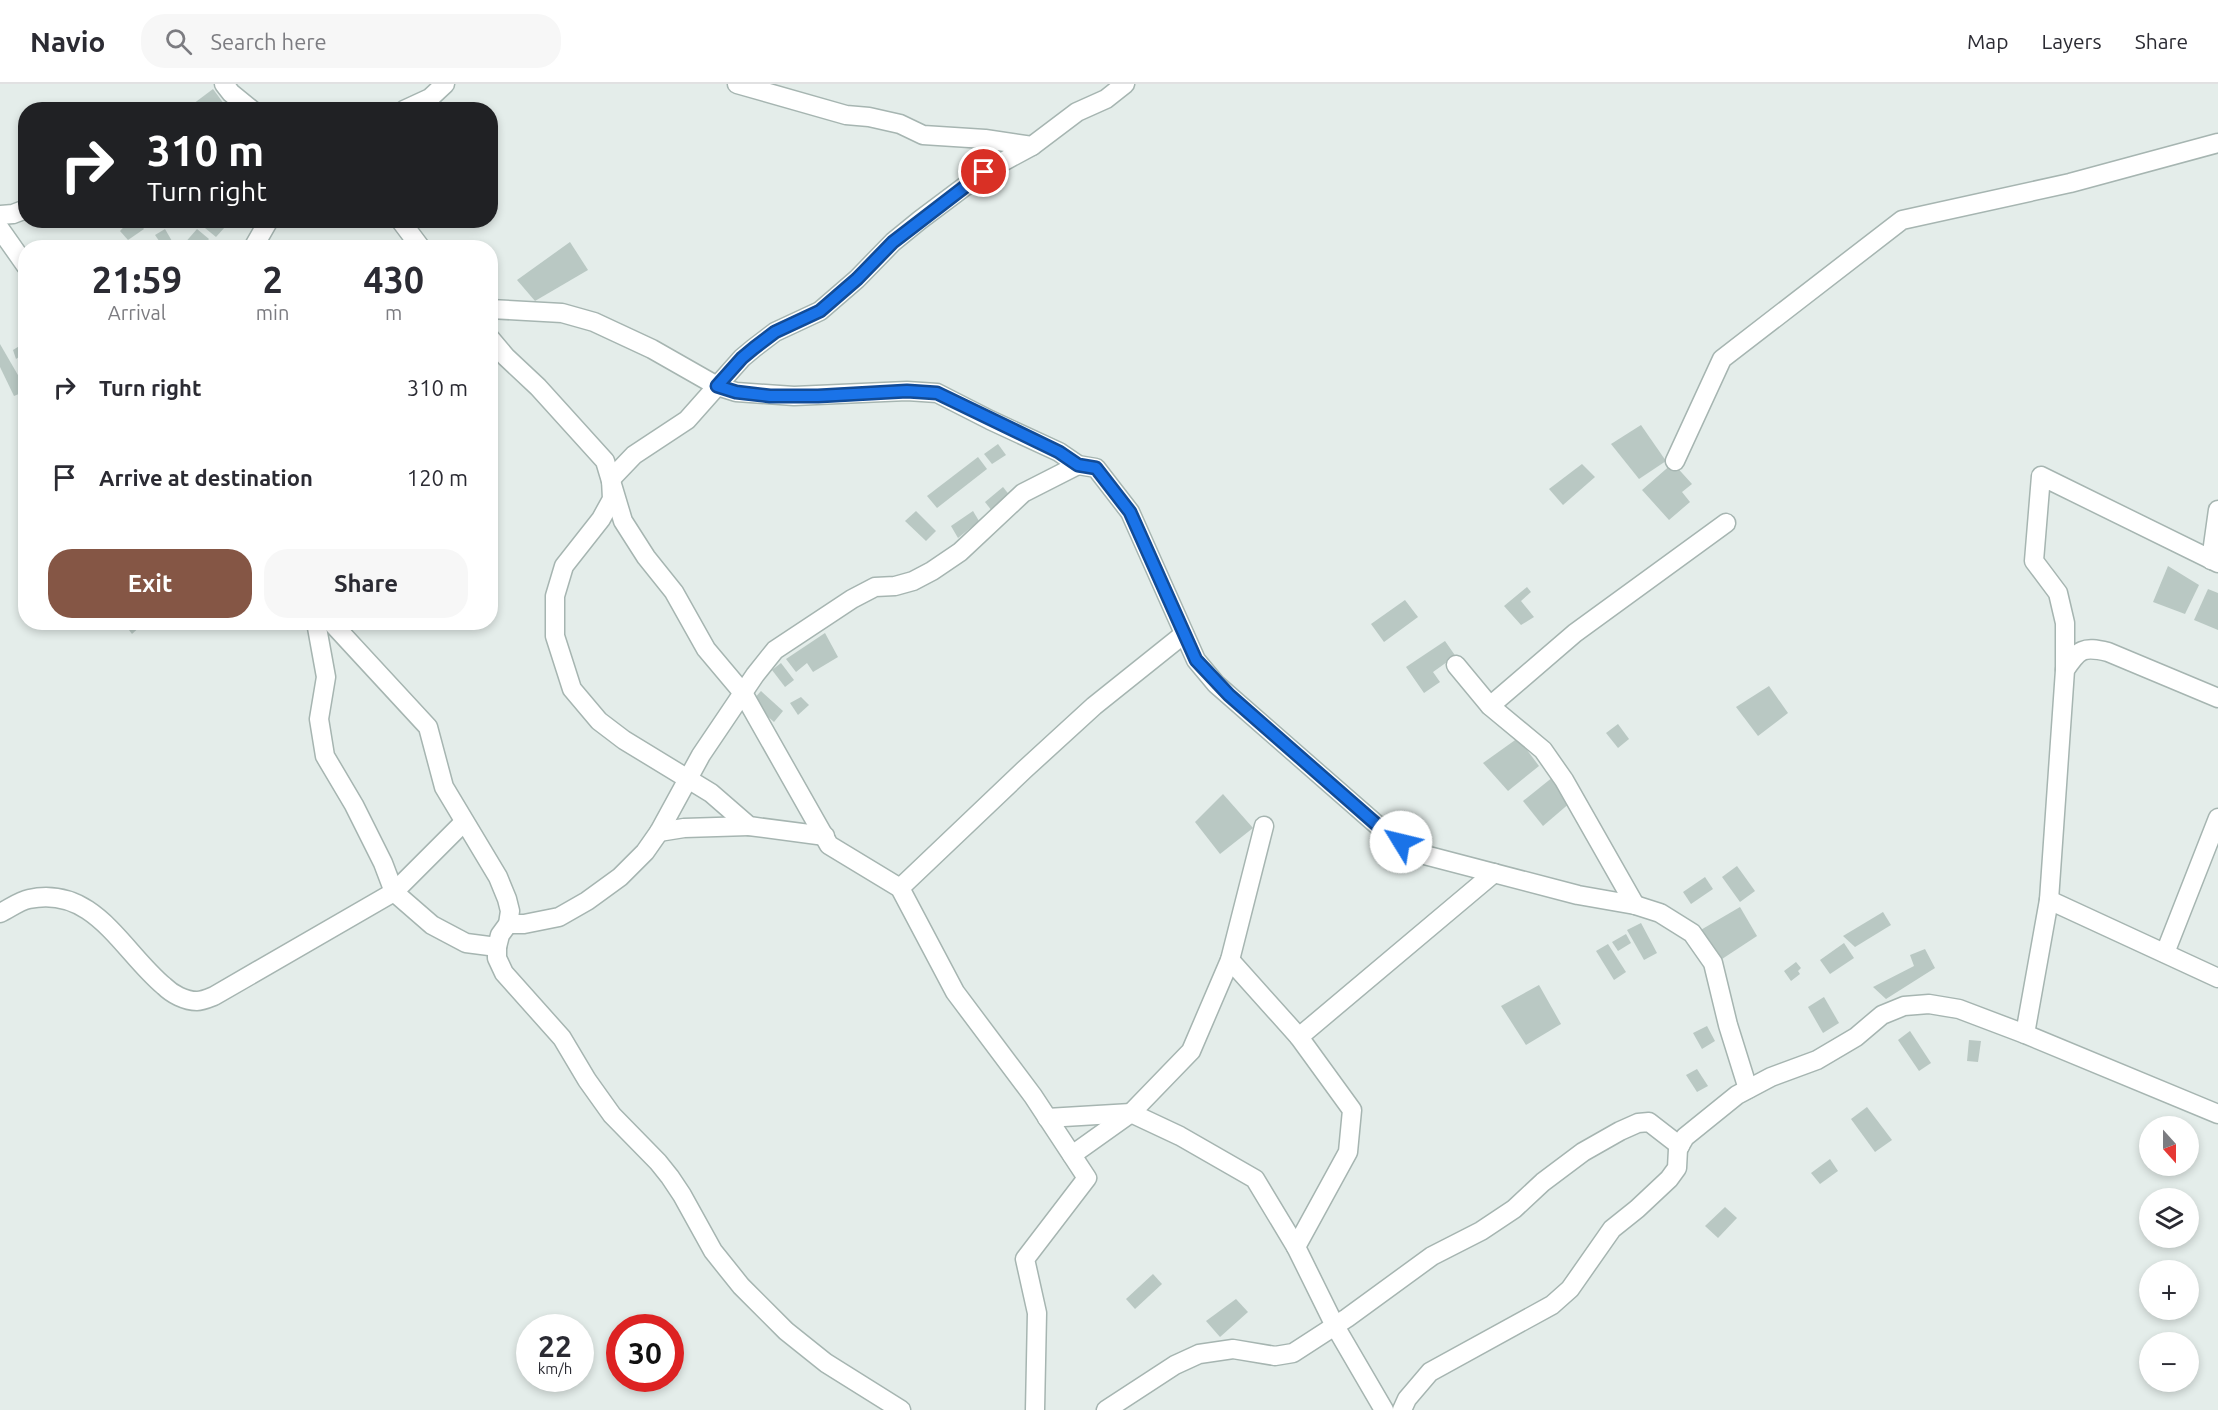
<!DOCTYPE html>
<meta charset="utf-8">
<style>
body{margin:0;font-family:Ubuntu,sans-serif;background:#f7f7f7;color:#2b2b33;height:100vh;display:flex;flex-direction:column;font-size:22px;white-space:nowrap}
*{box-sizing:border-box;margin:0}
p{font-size:20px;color:#7c7c81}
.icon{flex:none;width:33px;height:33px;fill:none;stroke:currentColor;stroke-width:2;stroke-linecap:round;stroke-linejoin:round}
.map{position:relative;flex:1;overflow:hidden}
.panel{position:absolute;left:18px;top:156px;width:480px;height:390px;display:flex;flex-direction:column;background:#fff;border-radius:24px;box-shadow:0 3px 9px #0003}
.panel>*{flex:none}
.hud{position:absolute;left:18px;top:18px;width:480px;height:126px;border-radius:24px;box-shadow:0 3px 9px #0003;background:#202124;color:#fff;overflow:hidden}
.needle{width:39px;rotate:159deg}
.buttons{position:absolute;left:2139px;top:1032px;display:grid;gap:12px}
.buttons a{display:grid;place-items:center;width:60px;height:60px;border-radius:50%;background:#fff;box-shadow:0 3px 9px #0003;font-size:30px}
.speed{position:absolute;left:516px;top:1230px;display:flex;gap:12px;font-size:30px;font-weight:700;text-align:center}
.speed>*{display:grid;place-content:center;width:78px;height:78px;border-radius:50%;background:#fff;box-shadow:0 3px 9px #0003;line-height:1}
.speed small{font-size:15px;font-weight:400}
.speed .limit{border:9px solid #d22;background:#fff;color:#111}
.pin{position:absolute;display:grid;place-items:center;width:51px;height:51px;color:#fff;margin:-26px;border:3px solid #fff;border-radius:50%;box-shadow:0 2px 6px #0007}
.me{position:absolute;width:66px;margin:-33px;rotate:306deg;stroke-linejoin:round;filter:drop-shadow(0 0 4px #0008)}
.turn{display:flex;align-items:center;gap:21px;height:126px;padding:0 30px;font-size:27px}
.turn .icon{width:78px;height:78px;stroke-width:2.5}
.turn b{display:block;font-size:42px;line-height:51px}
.eta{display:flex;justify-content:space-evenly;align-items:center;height:102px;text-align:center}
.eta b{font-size:36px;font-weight:700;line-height:42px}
.cta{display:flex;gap:12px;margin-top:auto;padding:12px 30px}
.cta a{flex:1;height:69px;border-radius:24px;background:#855645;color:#fff;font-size:24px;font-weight:700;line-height:69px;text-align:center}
.cta a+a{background:#f7f7f7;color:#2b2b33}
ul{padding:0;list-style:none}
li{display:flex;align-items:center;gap:18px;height:90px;padding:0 30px}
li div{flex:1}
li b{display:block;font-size:22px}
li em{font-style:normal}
header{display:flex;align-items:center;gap:36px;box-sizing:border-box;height:84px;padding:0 30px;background:#fff;border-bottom:2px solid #e1e1e2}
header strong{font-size:28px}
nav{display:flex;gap:33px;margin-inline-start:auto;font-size:21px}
.search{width:420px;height:54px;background:#f7f7f7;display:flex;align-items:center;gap:15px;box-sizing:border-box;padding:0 21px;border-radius:24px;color:#7c7c81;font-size:22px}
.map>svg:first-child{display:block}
.building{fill:#b9c8c3}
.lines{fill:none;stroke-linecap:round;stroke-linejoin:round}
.minor-casing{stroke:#a6b5b1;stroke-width:21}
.minor{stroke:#fff;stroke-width:18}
.route-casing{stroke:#114b97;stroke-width:15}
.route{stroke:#1a73e8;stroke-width:10}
</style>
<header>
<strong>Navio</strong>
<div class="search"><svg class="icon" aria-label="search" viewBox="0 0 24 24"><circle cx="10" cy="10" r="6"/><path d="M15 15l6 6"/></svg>Search here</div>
<nav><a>Map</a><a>Layers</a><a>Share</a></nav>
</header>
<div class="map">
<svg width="2218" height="1326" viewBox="0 0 2218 1326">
<rect width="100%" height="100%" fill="#e4edea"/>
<g class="building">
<path d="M213,5l14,19 -2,2h-27l-5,-6z"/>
<path d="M130,136h7l7,9 -16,11 -8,-9z"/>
<path d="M218,136l7,7 -9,10 -11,-9z"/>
<path d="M165,145l11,19h-12l-9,-13z"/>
<path d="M197,145l12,10 -8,9h-17l-1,-3z"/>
<path d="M570,158l18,28 -53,31 -18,-21z"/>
<path d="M0,260l26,45v2l-12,5 -14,-29z"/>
<path d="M21,261l4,8 -9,6 -3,-9z"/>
<path d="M1641,341l25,36 -27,18 -28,-35z"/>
<path d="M998,360l8,11 -14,9 -8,-10z"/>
<path d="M978,373l9,12 -50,39 -10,-12z"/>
<path d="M1673,379l19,21 -10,8 8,10 -21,18 -27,-30z"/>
<path d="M1582,380l13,13 -32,28 -14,-16z"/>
<path d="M1003,403l8,10 -19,14 -7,-9z"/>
<path d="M916,427l20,20 -10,10 -21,-20z"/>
<path d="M973,427l6,10 -21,17 -7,-12z"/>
<path d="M2168,482l31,19 -14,29 -32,-12z"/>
<path d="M1527,503l4,5 -10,9 13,16 -13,8 -17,-19z"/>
<path d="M2208,505l10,4v37l-24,-10z"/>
<path d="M1405,516l13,17 -34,25 -13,-18z"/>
<path d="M123,538h18l2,2 -11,10z"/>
<path d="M825,549l13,24 -25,15 -6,-9 -11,9 -10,-13z"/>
<path d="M1445,557l14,20 -9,6 -3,-5 -14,10 7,10 -16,11 -18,-26z"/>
<path d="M781,579l13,17 -9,7 -13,-17z"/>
<path d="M1769,602l19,27 -30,23 -22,-29z"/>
<path d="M761,607l22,20 -9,11 -23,-20z"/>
<path d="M801,613l8,8 -11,10 -8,-12z"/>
<path d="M1618,640l11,15 -11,9 -12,-15z"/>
<path d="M1518,654l21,28 -31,25 -25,-28z"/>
<path d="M1553,693l18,25 -28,24 -20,-25z"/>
<path d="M1223,710l30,34 -33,26 -25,-32z"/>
<path d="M1737,782l18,25 -15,11 -18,-25z"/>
<path d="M1705,793l8,12 -22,15 -8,-12z"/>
<path d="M1740,823l17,29 -38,25 -20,-30z"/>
<path d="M1883,828l8,13 -36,22 -12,-11z"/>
<path d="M1641,839l16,30 -13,7 -17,-30z"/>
<path d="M1626,850l5,9 -13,8 -6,-9z"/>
<path d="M1844,859l10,15 -24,16 -10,-14z"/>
<path d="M1608,860l18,28 -12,8 -18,-29z"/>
<path d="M1925,865l10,19 -49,31 -13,-12 41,-21 -4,-11z"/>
<path d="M1796,878l5,6 -3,3 2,3 -9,7 -7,-10z"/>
<path d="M1539,901l22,39 -35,21 -25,-39z"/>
<path d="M1824,913l15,26 -16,10 -15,-26z"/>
<path d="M1707,942l8,15 -13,8 -9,-16z"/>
<path d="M1910,947l21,32 -12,8 -21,-31z"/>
<path d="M1969,956l12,1 -3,21 -11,-1z"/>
<path d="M1697,985l11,17 -11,6 -11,-17z"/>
<path d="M1867,1023l25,33 -17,12 -24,-33z"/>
<path d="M1830,1075l8,12 -18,13 -9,-11z"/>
<path d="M1725,1123l12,11 -19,20 -13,-12z"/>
<path d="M1153,1190l9,10 -27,25 -9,-10z"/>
<path d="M1236,1215l12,13 -28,25 -14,-16z"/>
</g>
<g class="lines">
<defs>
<g id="minor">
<path d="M224,0l7,9 21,17"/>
<path d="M737,0l109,31 23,2 31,7 23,11 62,4 47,7 45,-34 29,-13 19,-15"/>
<path d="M404,26l26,-12 15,-14"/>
<path d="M0,131l13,-1 13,-5"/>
<path d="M400,136l21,28"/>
<path d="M0,145l26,37"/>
<path d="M253,164l16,-28"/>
<path d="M490,225l72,4 32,9 58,27 65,37 19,6 58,4 113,-5 30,2 53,27 69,32 19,13 18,3 34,44 66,148 20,24 168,147 33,22 161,42 57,10 25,8 32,20 21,30 15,62 20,64"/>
<path d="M490,254l16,19 32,30 67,74 18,60 23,36 28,35 32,57 37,44 86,152 71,43 55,104 78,104 54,82 -62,81 12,54 -2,97"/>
<path d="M1675,377l47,-102 180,-139 168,-37 148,-40"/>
<path d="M2211,476l7,-50"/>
<path d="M316,538l10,55 -7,42 6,37 29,49 29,58 11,29 38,33 34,18 31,4"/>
<path d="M331,538l97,105 16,60 54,90 9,22 3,12 -2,13 -8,11 -3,12v11l7,15 58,65 25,42 25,35 46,47 12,15 12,18 31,56 28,35 45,45 40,32 75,47"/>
<path d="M1456,581l34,41 53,44 21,30 71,125"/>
<path d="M2065,586v-47l-7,-30 -24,-32 7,-85 177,87"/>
<path d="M1490,622l85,-73 151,-110"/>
<path d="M659,748l25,-4 65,-2"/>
<path d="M825,752l-76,-10 -38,-33 -87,-53 -25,-19 -27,-32 -17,-53v-40l9,-30 37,-47 11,-20 -1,-20 23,-24 53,-35 55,-62 12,-10 21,-16 45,-21 37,-32 36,-37 27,-22 64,-48 48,-26"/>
<path d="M900,804l124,-118 70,-64 90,-72"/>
<path d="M2049,816l169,78"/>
<path d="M0,829c9,-4 19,-12 29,-14 65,-14 93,52 135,87 8,8 21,15 33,15 5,0 12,-3 17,-5l180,-104 70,-70"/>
<path d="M508,840h16l35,-7 28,-16 33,-24 25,-25 14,-20 42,-77 54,-80 20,-25 77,-51 23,-12 20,-1 18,-5 19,-10 28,-19 63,-59 55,-28"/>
<path d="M2165,869l53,-135"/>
<path d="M1230,876l69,77 195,-164"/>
<path d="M2025,950l24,-134 16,-230c14,-21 18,-24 43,-18l110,46"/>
<path d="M1299,953l53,73 -4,42 -52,95 39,79 49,84"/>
<path d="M1047,1034l84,-5 49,23 75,43 41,68"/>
<path d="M1072,1071l59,-42 60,-62 39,-91 34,-134"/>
<path d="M1106,1326l69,-45 24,-11 34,-5 42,7 18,-3 54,-35 85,-62 49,-25 33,-22 29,-27 40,-30 37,-21 18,-8 11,-1 31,24"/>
<path d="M1402,1326l5,-11 23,-27 122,-67 18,-16 42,-60 25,-20 32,-30 8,-11 1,-19 7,-12 52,-42 34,-18 46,-17 39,-23 26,-22 22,-9 25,-2 30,5 66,25 193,80"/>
</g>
</defs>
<use href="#minor" class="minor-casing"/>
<use href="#minor" class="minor"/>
</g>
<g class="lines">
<defs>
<path id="route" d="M984,88l-91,70 -36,37 -37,32 -45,21 -21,16 -12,10 -25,28 19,6 34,4h48l89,-5 30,2 122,59 19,13 18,3 34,44 66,148 33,35 155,136 17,11"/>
</defs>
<use href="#route" class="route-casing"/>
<use href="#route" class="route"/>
</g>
</svg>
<div class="buttons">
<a><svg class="needle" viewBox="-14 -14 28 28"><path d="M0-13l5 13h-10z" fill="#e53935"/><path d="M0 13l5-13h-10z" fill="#7c7c81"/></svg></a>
<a><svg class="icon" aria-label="layers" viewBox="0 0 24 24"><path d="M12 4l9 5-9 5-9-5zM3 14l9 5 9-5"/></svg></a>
<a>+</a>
<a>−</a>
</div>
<div class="speed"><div>22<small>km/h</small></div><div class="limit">30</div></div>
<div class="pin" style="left:984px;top:88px;background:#d93025"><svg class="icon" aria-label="arrive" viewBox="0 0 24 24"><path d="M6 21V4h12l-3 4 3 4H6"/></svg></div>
<svg class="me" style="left:1401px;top:758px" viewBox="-20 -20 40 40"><circle r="19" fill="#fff"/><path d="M0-13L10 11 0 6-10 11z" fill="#1a73e8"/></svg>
<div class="hud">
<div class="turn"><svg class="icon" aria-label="right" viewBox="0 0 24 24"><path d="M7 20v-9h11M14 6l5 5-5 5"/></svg><div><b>310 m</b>Turn right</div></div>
</div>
<section class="panel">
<div class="eta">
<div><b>21:59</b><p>Arrival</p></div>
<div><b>2</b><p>min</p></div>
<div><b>430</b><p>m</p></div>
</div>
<ul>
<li><svg class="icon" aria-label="right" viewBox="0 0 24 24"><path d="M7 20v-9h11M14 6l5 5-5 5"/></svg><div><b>Turn right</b></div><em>310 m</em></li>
<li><svg class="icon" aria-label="arrive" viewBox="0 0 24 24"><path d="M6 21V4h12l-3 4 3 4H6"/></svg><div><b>Arrive at destination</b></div><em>120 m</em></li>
</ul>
<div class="cta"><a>Exit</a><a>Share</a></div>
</section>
</div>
